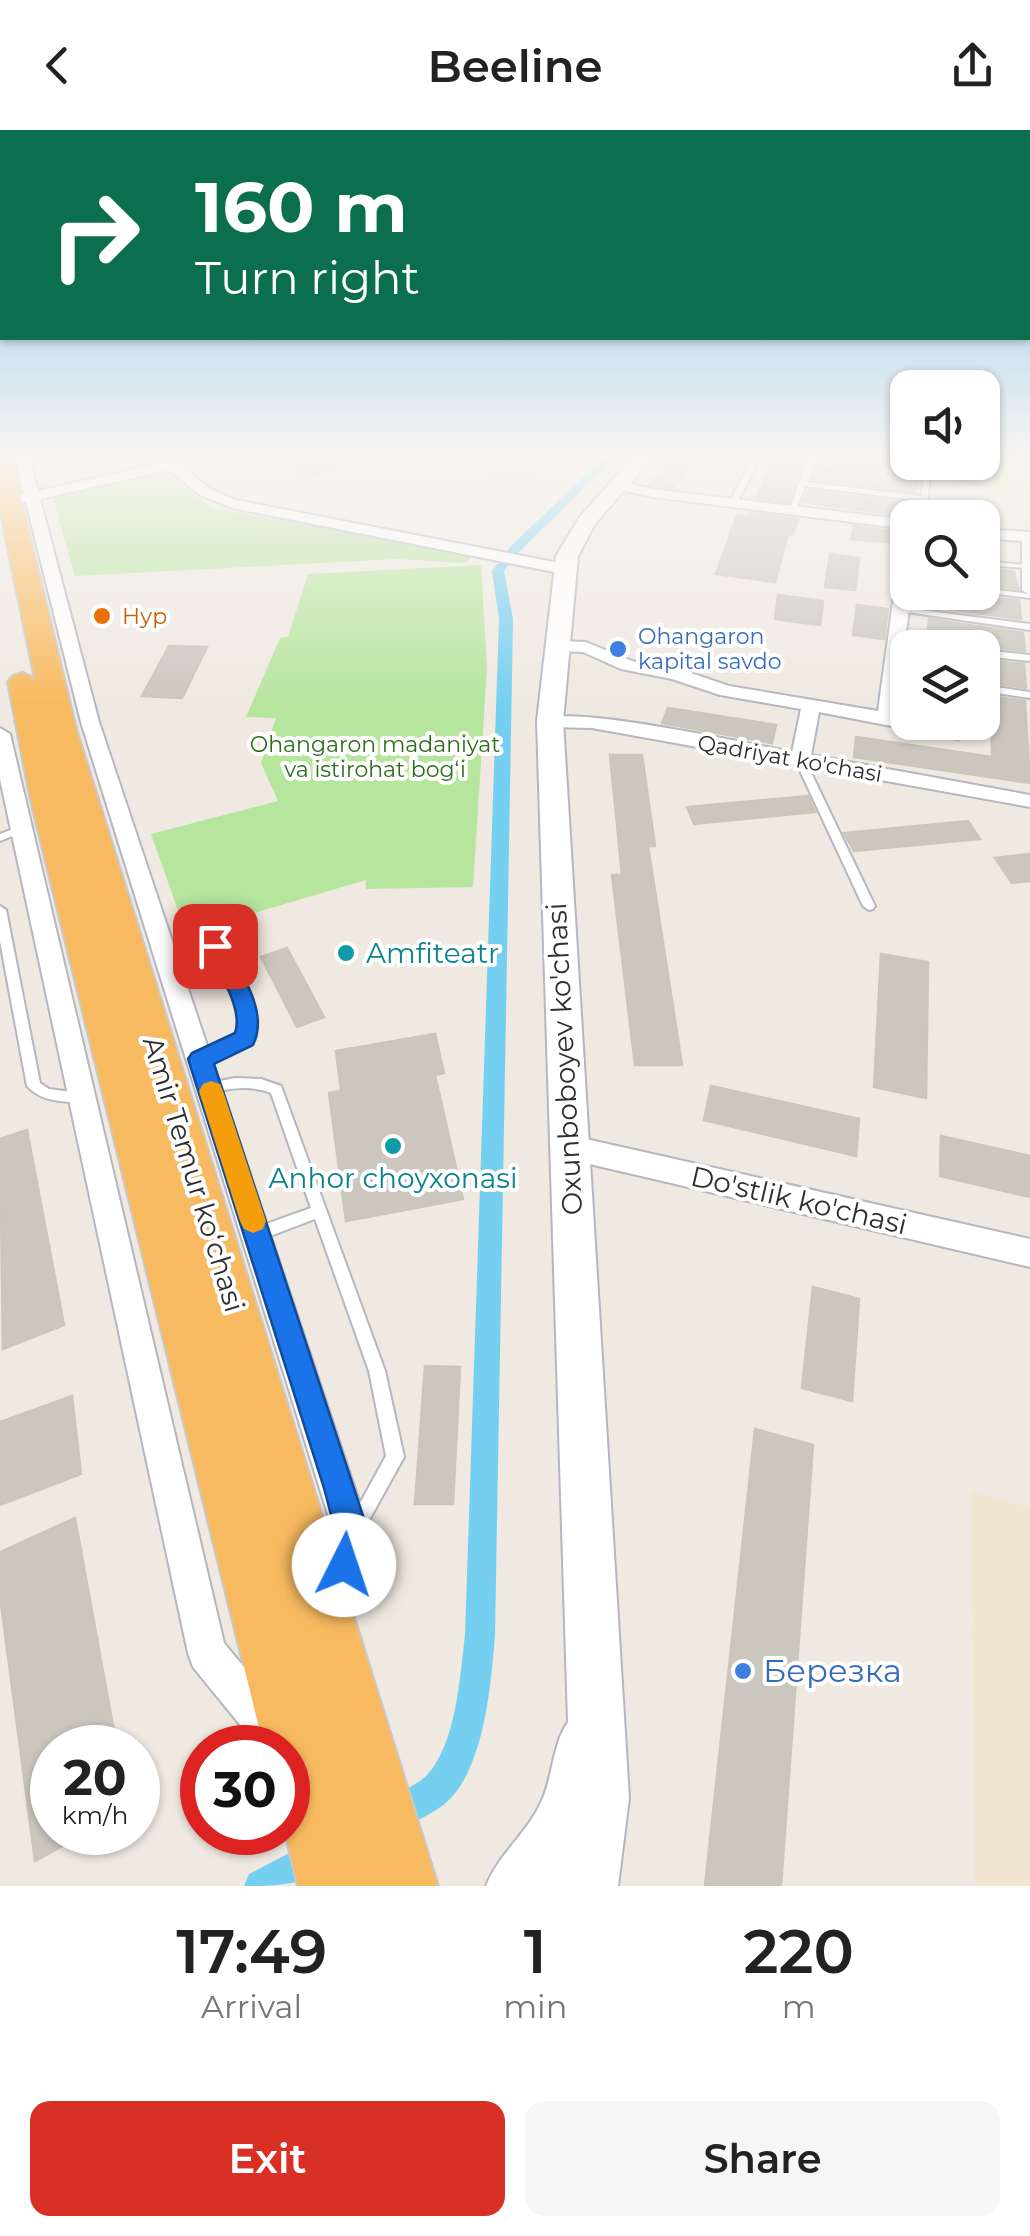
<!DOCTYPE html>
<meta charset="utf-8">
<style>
body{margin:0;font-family:Montserrat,sans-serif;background:#f6f6f6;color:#222;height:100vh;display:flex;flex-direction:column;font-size:38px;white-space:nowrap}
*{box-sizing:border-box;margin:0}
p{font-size:32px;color:#767676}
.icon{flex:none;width:55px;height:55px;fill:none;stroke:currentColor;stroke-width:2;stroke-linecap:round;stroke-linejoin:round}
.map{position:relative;height:1756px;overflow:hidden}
.drawer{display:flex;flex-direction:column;background:#fff;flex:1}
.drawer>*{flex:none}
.banner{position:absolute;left:0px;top:0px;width:1030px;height:210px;box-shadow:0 2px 8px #0004;background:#0b6e4f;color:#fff;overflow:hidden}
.tools{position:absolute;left:890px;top:240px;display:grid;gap:20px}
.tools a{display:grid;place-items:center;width:110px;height:110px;border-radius:20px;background:#fff;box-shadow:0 2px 8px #0004;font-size:50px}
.speed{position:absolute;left:30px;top:1595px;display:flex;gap:20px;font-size:50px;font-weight:700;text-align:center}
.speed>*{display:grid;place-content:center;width:130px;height:130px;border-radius:50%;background:#fff;box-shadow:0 2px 8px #0004;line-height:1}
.speed small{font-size:25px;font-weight:400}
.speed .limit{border:15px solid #d22;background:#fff;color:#111}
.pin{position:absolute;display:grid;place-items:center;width:85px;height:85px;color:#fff;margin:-42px;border-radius:20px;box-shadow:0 5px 15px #0006}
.me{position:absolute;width:110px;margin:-55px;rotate:4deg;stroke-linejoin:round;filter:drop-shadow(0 0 8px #0008)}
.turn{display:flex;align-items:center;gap:35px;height:210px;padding:0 30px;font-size:45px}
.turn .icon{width:130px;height:130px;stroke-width:2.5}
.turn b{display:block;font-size:70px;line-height:85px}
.eta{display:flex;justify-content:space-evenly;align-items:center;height:170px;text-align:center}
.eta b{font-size:60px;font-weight:600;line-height:70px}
.primary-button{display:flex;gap:20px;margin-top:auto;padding:20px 30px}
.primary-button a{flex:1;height:115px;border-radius:20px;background:#d93025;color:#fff;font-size:40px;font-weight:600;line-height:115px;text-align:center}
.primary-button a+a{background:#f6f6f6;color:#222}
header{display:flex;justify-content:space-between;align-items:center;height:130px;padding:0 30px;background:#fff;font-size:45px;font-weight:600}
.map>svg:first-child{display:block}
.education{fill:#f0e6d1}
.green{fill:#b6e59e}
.pitch{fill:#c9ec9a}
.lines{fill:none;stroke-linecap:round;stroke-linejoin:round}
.canal{fill:#75cff0;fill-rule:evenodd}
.building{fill:#cbc7bf;stroke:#cbc5ba;stroke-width:2.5}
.service-casing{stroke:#b4b7c1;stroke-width:4}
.minor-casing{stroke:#b4b7c1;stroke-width:4}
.secondary-casing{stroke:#b4b7c1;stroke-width:4}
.trunk-casing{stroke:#c9c9c9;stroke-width:4}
.service{fill:#fff;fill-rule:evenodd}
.minor{fill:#fff;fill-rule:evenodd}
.secondary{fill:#fff;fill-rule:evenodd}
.trunk{fill:#f8ba60;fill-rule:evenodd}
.route{fill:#1a73e8;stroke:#114b97;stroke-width:2.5}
.slow{fill:#f59e0b}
.food-dot{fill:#e8710a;stroke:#fff;stroke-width:4}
.shop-dot{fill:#3f7fe0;stroke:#fff;stroke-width:4}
.culture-dot{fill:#0f9aa8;stroke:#fff;stroke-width:4}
.labels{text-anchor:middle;stroke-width:8;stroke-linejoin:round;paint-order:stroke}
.far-food-label{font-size:22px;fill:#c56008;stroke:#fff;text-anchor:start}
.far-shop-label{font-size:22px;fill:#366cbe;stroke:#fff;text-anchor:start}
.far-park-label{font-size:22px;fill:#2c6e1b;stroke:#fff}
.far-street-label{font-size:22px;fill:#2e2e2e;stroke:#fff}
.culture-label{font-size:28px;fill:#0d838f;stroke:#fff;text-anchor:start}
.street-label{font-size:28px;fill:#2e2e2e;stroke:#fff}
.near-shop-label{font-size:32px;fill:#366cbe;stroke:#fff;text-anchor:start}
</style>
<header><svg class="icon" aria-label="back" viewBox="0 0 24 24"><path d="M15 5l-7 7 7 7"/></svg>Beeline<svg class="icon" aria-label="share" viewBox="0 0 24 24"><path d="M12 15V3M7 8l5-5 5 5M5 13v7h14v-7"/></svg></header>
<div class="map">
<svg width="1030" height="1756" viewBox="0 0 1030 1756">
<rect width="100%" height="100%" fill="#efe9e1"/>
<path class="education" d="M972,1362l58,16v378h-55z"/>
<g class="green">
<path d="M163,341l49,37 262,47 -8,8 -69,-4 -322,17 -22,-78z"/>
<path d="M481,435l6,103 -14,219 -107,2v-9l-180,53 -35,-99 127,-33 -17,-38 15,-45 -30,-1 34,-79 8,-1 20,-63z"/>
</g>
<g class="pitch">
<path d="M419,328h149c-39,37 -102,11 -149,0z"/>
<path d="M983,328l26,2 -1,30 -54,-7 2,-20 26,-1z"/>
</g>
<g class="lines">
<g class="canal">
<path d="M603,328h12l-97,95 -14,18 9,48 -18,1016c-4,48 -10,128 -45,164 -16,16 -42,25 -62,34l-12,-5 -5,-12c9,-22 38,-23 55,-40 30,-30 34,-100 39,-141l34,-1016 -7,-48 18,-24z"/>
<path d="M314,1710l12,5 5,12c-14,29 -56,29 -87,29l5,-12z"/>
</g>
</g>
<g class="building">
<path d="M276,328h80v4l-48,15z"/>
<path d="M674,328h25l-27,30 -22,-4z"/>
<path d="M775,328h23l-2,5 6,1 -13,38 -33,-4z"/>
<path d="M835,328l73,14v6l11,2 -3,12 -104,-13 5,-13 18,3z"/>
<path d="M807,360l107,14 -3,13 -108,-15z"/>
<path d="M749,383l49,6 -5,15h-5l-13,48 -59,-8 21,-59 11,2z"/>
<path d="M854,396l54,7 -2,11 -55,-5z"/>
<path d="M830,424l29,4 -4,32 -30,-3z"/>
<path d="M982,439l32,2 4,18 -36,-5z"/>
<path d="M930,464l89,6 2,19 -91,-12z"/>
<path d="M778,465l45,6 -3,24 -45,-6z"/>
<path d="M857,475l31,4 -4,30 -31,-4z"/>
<path d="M929,489l94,14 2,18 -98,-12z"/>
<path d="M169,516l38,1 -25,51 -40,-2z"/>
<path d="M982,530l42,4 2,24 -44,-7z"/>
<path d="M982,565l43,6 5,82 -176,-26 2,-20 136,20 -1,-35 -9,-1z"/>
<path d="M668,578l108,17 -4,18 -110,-20z"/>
<path d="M610,625h32l13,91h-7l34,219h-47l-23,-190h10z"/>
<path d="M808,666l7,16 -121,12 -7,-17z"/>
<path d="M968,691l12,18 -126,12 -10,-18z"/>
<path d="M1030,724v27l-18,2 -17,-25z"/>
<path d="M287,818l37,69 -27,10 -36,-70z"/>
<path d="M881,824l47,8 -2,136 -52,-11z"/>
<path d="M435,904l9,39 -9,2 28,124 -117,22 -17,-128 12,-2 -5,-40z"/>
<path d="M711,956l148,33 -3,37 -152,-36z"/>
<path d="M27,1000l37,195 -61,24 -3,-210z"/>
<path d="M941,1006l89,20v41l-90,-21z"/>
<path d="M813,1157l46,12 -7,102 -50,-13z"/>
<path d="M425,1236l35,1 -7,137h-38z"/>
<path d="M72,1266l9,78 -81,31v-83z"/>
<path d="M755,1299l58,16 -32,441h-76z"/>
<path d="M75,1388l42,230h-65v84h36l-53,29 -35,-265v-44z"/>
</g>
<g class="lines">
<defs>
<g id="service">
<path d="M753,328h7l-23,45 -7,2 -1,-2z"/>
<path d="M809,328h7l-9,24 114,14 4,-25 -78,-13h20l58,9 2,-3h4l-5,54h-8l3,-17 -116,-15 -9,24 -7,2 10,-29z"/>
<path d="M982,431l45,4h3v3l-48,-3z"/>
<path d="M982,458l48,6v4l-48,-6z"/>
<path d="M897,477l133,17v6l-130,-19 -4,-2z"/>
<path d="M896,509l44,6 4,3h-27l-24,-4v-4z"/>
<path d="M982,520l48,5v6l-48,-5z"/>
<path d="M982,555l48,7v6l-48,-7z"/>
<path d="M800,627l5,3 70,146 -2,3 -4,1 -6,-4 -68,-146z"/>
<path d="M21,696l4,1v4l-25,10v-7z"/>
<path d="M0,776l6,4 34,173 9,6 38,5 2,4 -2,4 -5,1c-21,-2 -40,-1 -55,-17l-27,-145z"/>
<path d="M215,812c26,16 44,72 35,101l-50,21 -5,-1 -2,-4 2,-4 44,-19c5,-29 -8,-62 -27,-85l-46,11 -6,-4 6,-4z"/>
<path d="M235,948l26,1 20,7 104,285 19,86 -42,76 -6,3 -6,-3 -3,-6 39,-71 -17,-85 -54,-152 -58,22 -5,-2 -2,-5 2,-5 59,-21 -40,-115c-20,-8 -41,-5 -61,0l-5,-1 -2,-4 2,-4z"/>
</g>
<g id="minor">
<path d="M15,328h14l9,33 145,-33 -4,6 31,25 26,11 328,64 8,5 -8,5 -332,-66 -32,-13 -31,-25 -129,29 59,223 271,812 -23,88 -13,6 -13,-6 -6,-13 19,-75 -253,-812 -55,-220 -10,2 -7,-4 15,-6z"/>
<path d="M617,351l36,8 255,31v9l-255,-32 -41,-9v-6z"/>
<path d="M982,399l48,3v63l-8,-5v-49l-40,-3z"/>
<path d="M908,417v45h3l-15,122 12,2v6h29l31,11 -10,6 -139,-27 -8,43 219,40v12l-438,-79 -42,-1 -9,-6c21,-19 212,24 251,31l9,-43 -81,-14 -48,-16 -51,-10 -38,-17 -26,-1 -9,-5 9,-5 29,1 46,19 50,9 47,16 149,25 22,-160z"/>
<path d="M0,598l10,6 214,909 66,80 6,14 -8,15v-4h-29l-66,-81 -5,-14 -188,-874z"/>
<path d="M568,1005l462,104v28l-462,-108 -10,-4 -4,-8 4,-8z"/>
</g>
<path id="secondary" d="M632,328h20l-57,66 -17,32 -15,165 66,1077 -11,88h-132c13,-33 43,-54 57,-88 10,-24 10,-55 25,-76l-31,-1001 19,-165 23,-38z"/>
<path id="trunk" d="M0,328h11l65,271 362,1157h-70l-309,-1109 309,1109h-70l-13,-54 3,-84h-24l-233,-947 -23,-119 5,-6 10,-3 12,6 -35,-169z"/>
</defs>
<use href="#service" class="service-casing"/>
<use href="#minor" class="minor-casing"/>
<use href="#secondary" class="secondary-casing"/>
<use href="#trunk" class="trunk-casing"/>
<use href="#service" class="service"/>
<use href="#minor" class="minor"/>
<use href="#secondary" class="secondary"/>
<use href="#trunk" class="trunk"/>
</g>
<linearGradient id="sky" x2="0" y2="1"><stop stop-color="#7abfeb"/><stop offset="0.57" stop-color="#f8f5f2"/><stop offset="1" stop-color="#f8f5f2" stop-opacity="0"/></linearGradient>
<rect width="1030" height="574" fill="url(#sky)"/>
<path class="route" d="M215,808l7,2c17,30 48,71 31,105l-39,19 155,470 -13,43 -12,5 -11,-5 -5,-12 8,-31 -12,-46 -136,-429 4,-6 43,-20c9,-26 -19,-65 -31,-87z"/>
<path class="slow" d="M211,951l9,3 3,7 43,130 -3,8 -10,4 -9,-4 -4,-8 -41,-130 4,-7z"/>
<circle class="food-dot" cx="102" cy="486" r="10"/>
<g class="shop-dot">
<circle cx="618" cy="519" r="10"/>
<circle cx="743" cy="1541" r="10"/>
</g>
<g class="culture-dot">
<circle cx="346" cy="823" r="10"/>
<circle cx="393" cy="1016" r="10"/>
</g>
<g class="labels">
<g class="far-food-label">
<text x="122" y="494">Нур</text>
</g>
<g class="far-shop-label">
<text x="638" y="514">Ohangaron<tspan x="638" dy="25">kapital savdo</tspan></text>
</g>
<g class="far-park-label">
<text x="375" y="622">Ohangaron madaniyat<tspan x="375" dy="25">va istirohat bogʻi</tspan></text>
</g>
<g class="far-street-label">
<text transform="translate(790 628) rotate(10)" y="8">Qadriyat ko'chasi</text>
</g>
<g class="culture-label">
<text x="366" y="833">Amfiteatr</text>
<text x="393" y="1058" text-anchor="middle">Anhor choyxonasi</text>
</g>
<g class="street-label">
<text transform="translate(564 929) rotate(-93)" y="10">Oxunboboyev ko'chasi</text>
<text transform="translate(194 1044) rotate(73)" y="10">Amir Temur koʻchasi</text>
<text transform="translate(799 1070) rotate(13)" y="10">Do'stlik ko'chasi</text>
</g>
<g class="near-shop-label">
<text x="763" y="1552">Березка</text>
</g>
</g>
</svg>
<div class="tools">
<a><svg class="icon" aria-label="sound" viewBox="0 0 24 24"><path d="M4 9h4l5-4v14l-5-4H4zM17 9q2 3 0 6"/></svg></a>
<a><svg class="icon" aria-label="search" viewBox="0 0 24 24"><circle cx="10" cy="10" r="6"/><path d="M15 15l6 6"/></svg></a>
<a><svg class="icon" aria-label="layers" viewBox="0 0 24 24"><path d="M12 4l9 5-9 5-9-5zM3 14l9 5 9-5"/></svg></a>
</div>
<div class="speed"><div>20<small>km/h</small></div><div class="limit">30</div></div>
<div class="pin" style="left:215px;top:816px;background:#d93025"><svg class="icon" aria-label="arrive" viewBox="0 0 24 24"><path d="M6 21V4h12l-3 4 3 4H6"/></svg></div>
<svg class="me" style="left:344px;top:1435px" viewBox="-20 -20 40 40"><circle r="19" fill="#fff"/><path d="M0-13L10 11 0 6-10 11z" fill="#1a73e8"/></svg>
<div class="banner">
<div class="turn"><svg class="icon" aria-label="right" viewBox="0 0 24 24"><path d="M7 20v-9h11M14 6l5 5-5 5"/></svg><div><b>160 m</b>Turn right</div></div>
</div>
</div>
<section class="drawer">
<div class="eta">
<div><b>17:49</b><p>Arrival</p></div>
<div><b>1</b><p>min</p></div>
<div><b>220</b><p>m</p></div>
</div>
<div class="primary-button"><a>Exit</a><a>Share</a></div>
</section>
